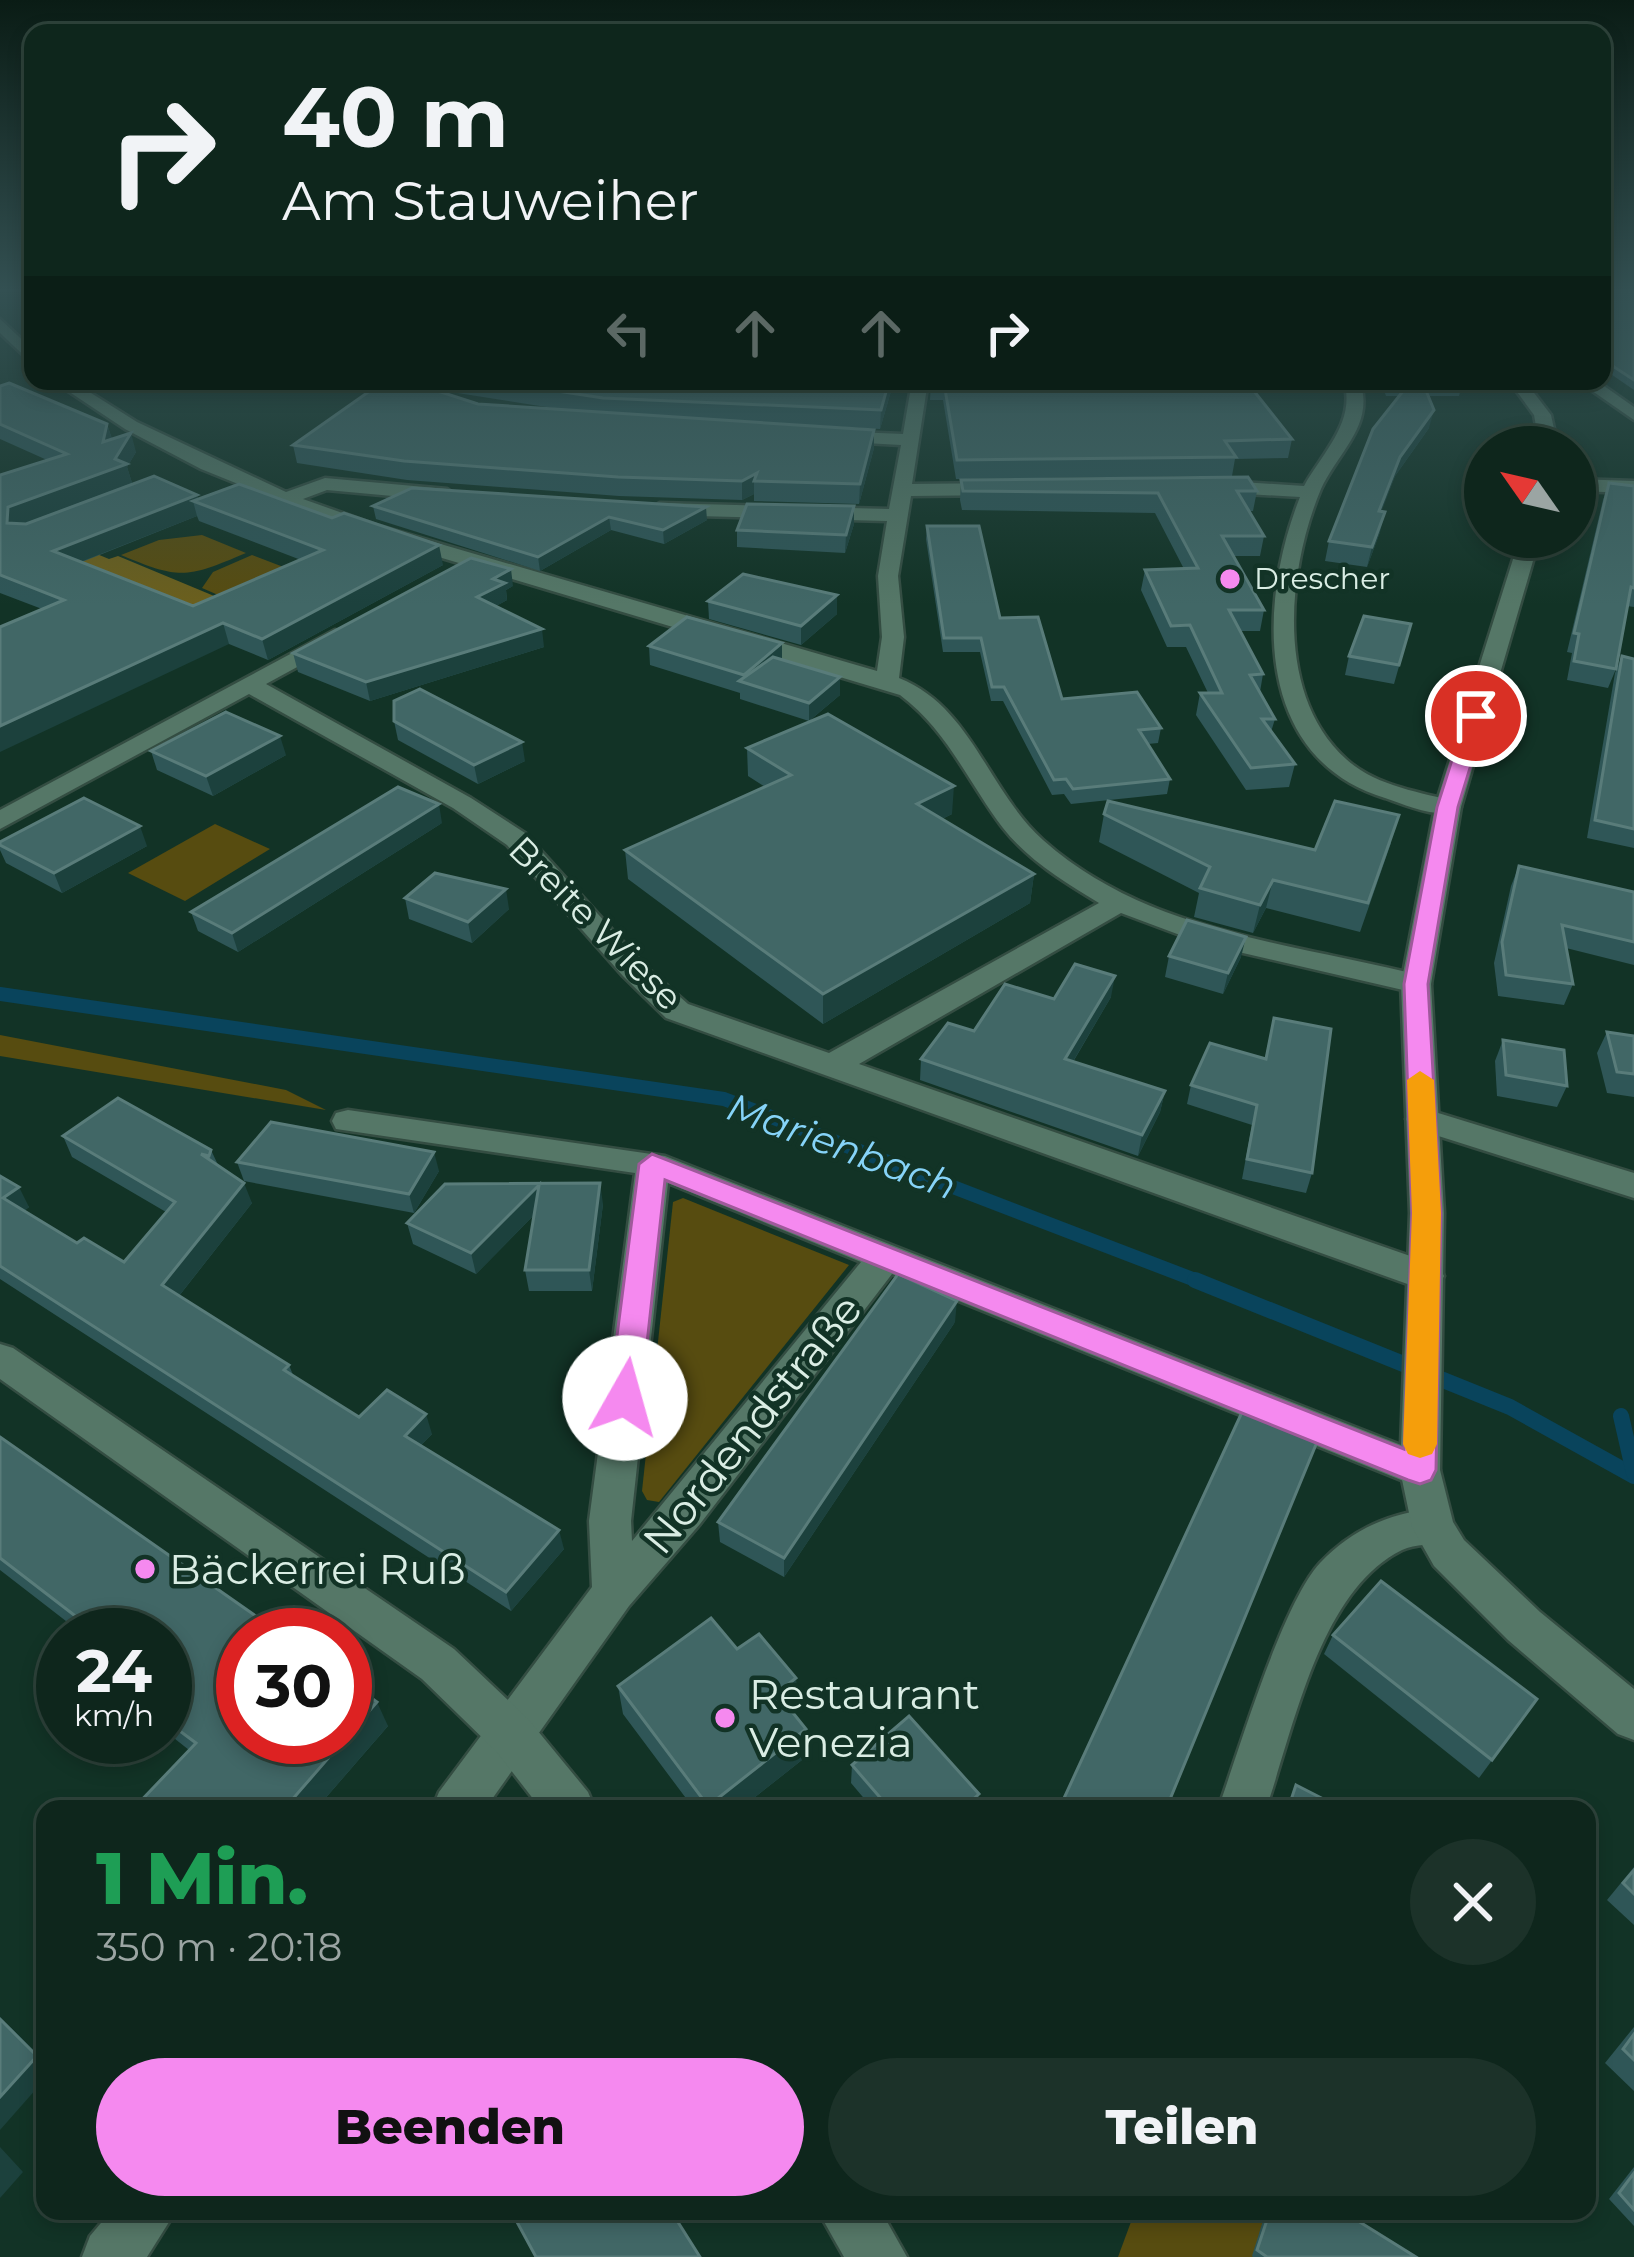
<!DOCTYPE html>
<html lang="de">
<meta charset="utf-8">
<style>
body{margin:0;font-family:Montserrat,sans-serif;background:#1c3229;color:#f1f3f6;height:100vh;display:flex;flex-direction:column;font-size:45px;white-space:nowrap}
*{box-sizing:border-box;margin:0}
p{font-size:39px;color:#9ba5a3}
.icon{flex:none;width:66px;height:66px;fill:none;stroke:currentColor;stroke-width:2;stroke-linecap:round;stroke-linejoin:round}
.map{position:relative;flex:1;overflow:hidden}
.details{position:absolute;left:36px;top:1800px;width:1560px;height:420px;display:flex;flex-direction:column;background:#0e261c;border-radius:24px;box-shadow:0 6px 18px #0003,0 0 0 3px #2e433b}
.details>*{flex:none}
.top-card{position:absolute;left:24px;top:24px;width:1587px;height:366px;border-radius:24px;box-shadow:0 6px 18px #0003,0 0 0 3px #2e433b;background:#0e261c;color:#f1f3f6;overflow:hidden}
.needle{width:78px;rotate:304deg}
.buttons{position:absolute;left:1464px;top:426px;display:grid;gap:24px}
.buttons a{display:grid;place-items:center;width:132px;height:132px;border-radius:50%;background:#0e261c;box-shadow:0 6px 18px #0003,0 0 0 3px #2e433b;font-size:60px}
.speed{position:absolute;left:36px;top:1608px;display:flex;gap:24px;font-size:60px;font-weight:700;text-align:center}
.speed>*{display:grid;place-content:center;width:156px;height:156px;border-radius:50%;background:#0e261c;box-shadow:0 6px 18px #0003,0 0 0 3px #2e433b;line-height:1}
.speed small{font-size:30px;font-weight:400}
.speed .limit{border:18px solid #d22;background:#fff;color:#111}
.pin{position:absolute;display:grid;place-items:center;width:102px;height:102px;color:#fff;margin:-51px;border:6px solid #fff;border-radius:50%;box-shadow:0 3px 12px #0007}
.me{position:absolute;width:132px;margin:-66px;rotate:7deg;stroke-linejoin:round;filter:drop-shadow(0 0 9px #0008)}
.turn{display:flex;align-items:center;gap:42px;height:252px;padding:0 60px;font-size:54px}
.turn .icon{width:156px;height:156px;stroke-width:2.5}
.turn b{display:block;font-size:84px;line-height:102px}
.lanes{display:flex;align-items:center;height:114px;padding:0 60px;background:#0003;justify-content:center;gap:60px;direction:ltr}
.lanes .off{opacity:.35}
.round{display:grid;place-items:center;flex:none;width:126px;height:126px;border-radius:63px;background:#1c3229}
.summary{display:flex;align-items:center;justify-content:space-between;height:204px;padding:0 60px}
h1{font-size:72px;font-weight:800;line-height:90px;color:#1e9e55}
.action{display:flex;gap:24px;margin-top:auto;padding:24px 60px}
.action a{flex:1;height:138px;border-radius:72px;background:#f589ef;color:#111;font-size:48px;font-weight:800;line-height:138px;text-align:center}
.action a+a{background:#1c3229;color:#f1f3f6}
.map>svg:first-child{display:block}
.green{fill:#574c10}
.forest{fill:#6b5f1d}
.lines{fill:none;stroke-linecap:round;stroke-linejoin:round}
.stream-far1{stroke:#09445c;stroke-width:14}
.stream{stroke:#09445c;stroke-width:16}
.minor-casing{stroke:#344d42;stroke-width:5}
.tertiary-casing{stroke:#344d42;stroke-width:5}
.secondary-casing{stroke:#344d42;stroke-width:5}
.minor{fill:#557767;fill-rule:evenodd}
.tertiary{fill:#557767;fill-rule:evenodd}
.secondary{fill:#557767;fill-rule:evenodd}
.wall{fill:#2f5657;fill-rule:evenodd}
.shaded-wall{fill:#1c413d}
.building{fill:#416766;stroke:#597c7a;stroke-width:3}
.route{fill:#f589ef;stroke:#9f599b;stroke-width:3}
.slow{fill:#f59e0b}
.poi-dot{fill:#f589ef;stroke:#123326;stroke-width:4.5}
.labels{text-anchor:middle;stroke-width:9;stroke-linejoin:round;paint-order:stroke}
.far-poi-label{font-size:30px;fill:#daede4;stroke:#123326;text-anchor:start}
.street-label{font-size:36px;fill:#daede4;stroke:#123326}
.water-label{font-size:39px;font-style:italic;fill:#86d3f8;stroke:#123326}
.near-street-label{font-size:42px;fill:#daede4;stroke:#123326}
.near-poi-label{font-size:42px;fill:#daede4;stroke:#123326;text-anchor:start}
</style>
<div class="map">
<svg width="1634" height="2257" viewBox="0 0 1634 2257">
<rect width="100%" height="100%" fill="#123326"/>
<g class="green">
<path d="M202,535l44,18c-59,25 -66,27 -125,2l38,-15z"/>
<path d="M252,555l68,26 -74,26 -44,-19 11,-16z"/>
<path d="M215,824l55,25 -85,52 -57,-28z"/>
<path d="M0,1035l286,55 40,20 -326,-54z"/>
<path d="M683,1198l166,67 -190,237 -12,-2 -5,-9 31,-289z"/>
<path d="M1135,2211h131l-13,46h-135z"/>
</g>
<path class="forest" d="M92,552l17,7 9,-3 125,52 35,40 -208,-87z"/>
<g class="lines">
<path class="stream-far1" d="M0,994l724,105 479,184"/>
<g class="stream">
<path d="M1195,1280l315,127 124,69"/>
<path d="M1621,1416l13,57"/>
</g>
<defs>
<g id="minor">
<path d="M0,319l33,31v14l-33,-31z"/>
<path d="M53,381h19l65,41 149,70 39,-14 122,11 9,6 -9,6 -120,-11 -24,9 76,27 498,145 5,-34 -4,-61 9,-55 -227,-6 -10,-6 10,-6 229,6 12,-64 -72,-4 -9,-5 9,-5 74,3 9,-53h16l-16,103 91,-1 9,6 -9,6 -92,1 -13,80 6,61 -5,41c73,29 89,113 144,162 105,94 253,103 384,137l4,7 -15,9 -212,-49 -83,-31 -262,151 580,202 5,10 -5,10 -13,4 -13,-4 -747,-268 -43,-42 -116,-131 -54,-37 -204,-114 -249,135v-19l335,-180 8,2v10l-77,42 205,114 54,35 118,131 45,40 141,49 270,-150c-35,-21 -71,-43 -96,-75 -35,-46 -56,-98 -103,-133l-535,-160 -164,-66 -76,-40z"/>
<path d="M1344,381h16c15,44 -22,71 -39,108 -34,81 -46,206 25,270 29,27 74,33 111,43l4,5 -4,5c-21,6 -52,-7 -72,-14 -132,-40 -127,-195 -85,-301l-90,-5 -9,-6 9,-6 94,6c19,-34 52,-64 40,-105z"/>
<path d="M1578,381h19l37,26v13z"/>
<path d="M1575,479l59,2v12l-59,-2z"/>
<path d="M1422,1108l212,65v25l-224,-71 -4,-8 4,-8z"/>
<path d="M348,1110l317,46 769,302 6,12 -6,12 -14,5 -14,-5 -514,-208 -192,250 -71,82 -144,203h-53l7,-17 153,-205 -3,-66 46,-348 -299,-44 -4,-8 4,-8zM668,1183l193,79 -229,279 -1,-20z"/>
<path d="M1433,1509l15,5 6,13 -6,13c-14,5 -33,4 -46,10 -82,40 -108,178 -136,259h-48c21,-58 64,-205 102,-246 31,-33 69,-50 113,-54z"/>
<path d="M111,2211h65l-29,46h-65l8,-21z"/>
</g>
<g id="tertiary">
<path d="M0,1344l13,4 441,301 74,70 60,73 7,17h-54l-45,-58 -74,-72 -422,-300z"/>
<path d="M818,2211h63l26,46h-63z"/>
</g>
<g id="secondary">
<path d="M1509,381h16l26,34 7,32h-18l-6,-32z"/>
<path d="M1520,537h20l-79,270 -30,177 13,229 -4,257 13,52 11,18 76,72 94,77v51l-16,-6 -110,-94 -74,-74 -22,-39 -12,-57 10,-257 -9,-229 34,-177z"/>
</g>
</defs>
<use href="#minor" class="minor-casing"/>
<use href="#tertiary" class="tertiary-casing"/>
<use href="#secondary" class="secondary-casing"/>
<use href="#minor" class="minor"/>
<use href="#tertiary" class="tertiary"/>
<use href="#secondary" class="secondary"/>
</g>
<g class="wall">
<path d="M1602,289h32v101l-32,-22z"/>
<path d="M384,381h510l-14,48 -69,-4 63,23 -15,56 -105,-3v-7l-12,6 -123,-4 -212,-16 -110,-17 -4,-18zM432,389l127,20 -81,-5z"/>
<path d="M931,381l318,4 43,54 -4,19 -53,1 -3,17 -276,3 -13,-79h-13z"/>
<path d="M1381,381h82l-4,15h-31l1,32 -34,48 -14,35 -1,21 -13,35 -42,-6 4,-20 70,-145h-13z"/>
<path d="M0,386l107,38 5,15 24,13 -9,15 5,16 -108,41 173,-29 1,5 245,65 -175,95 -39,-16 -187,-35 -42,-16v-118l47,-15 -47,-21zM197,516l2,5 102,39 -108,46 -111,-44z"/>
<path d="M961,480l296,11 -4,20h-4l15,25 -4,20h-26l30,54 -4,21h-20l23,43 -3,18 15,27 -4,13 24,32 -6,23 -43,3 -50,-75 4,-22h8l-22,-46h-19l-26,-57 4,-20 39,-1 -29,-56 -193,-3 -2,-10z"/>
<path d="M1609,483l25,3v121l-7,-1 -11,63 -8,19 -41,-8 5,-27 -5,-1 36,-152z"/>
<path d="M373,506l334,14 -43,24 -53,-14 -71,41 -164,-52z"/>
<path d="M854,524l-9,29 -108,-6v-17z"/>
<path d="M927,526l135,173 99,29 -3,15 -10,1 22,35 -3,15 -96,10 -7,-10 -12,1 -49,-94h-12l-11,-49h-37l-17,-113z"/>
<path d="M513,586l-7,4 1,10 -11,6 48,41 -174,54 -72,-29 -5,-19z"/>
<path d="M837,595v19l-36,31 -92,-26 -1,-18z"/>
<path d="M1411,624l-17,60 -49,-9 4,-19z"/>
<path d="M649,646l191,31v18l-31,26 -69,-22v-6l-90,-28z"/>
<path d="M1622,656l12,3v189l-47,-10 28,-165z"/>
<path d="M394,721l131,40 -47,23 -80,-44z"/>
<path d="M747,748l205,66 -10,5 92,55 -4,29 -207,121 -195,-145 -3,-29 140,-63 -17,-11z"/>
<path d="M151,751l135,4 -73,41 -56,-26z"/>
<path d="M1104,814l211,36 76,-7 -31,89 -94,-24 -13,25 -59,-16 5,-24 -100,-51z"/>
<path d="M442,823l-204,129 -40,-21 -7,-19z"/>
<path d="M0,842l147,4 -85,47 -56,-30 -6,-13z"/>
<path d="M1519,866l115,26v73l-68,-17 7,36 -9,21 -66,-9 -4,-33 17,-77z"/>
<path d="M405,898l104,11 -37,34 -63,-24z"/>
<path d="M1169,956l72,1 -18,37 -58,-17z"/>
<path d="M1111,997l-38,65 92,29 -5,21 -22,44 -218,-76 1,-21 53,-28 80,-32z"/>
<path d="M1274,1018l38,155 -6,20 -64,-14 10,-54 -65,-21 4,-19 74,-27z"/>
<path d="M1607,1032l27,4v61l-27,-4 -10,-40z"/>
<path d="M1503,1040l64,46 -10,21 -60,-11 -2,-35z"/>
<path d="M63,1136l148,14 7,15 34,38 -73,93 110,69 4,10 66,42 73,17 -11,11 143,104 -53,62 -511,-332v-103l29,31 -5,4 53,32 47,19 42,-50 -94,-55z"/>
<path d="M237,1162l202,9 -25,42 -170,-32z"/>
<path d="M603,1204l-11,87h-63l-4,-21 9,-55 -58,59 -63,-30 -6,-21z"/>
<path d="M955,1322l-171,255 -64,-35 -2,-20z"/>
<path d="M0,1437l388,289 -72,83h-183l56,-59 -24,-19v-96h-81l-84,-65z"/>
<path d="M1333,1635l204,64 -58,79 -155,-124z"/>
<path d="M737,1649l59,29 1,27 -6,5 15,19 1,27 -67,53h-46l-71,-95 -5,-28z"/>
<path d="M852,1765l127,29 -3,15h-103l-22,-26z"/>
<path d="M1634,1867v58l-27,-25z"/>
<path d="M1634,2027v64l-29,-28z"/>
<path d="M1634,2167v59l-25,-27z"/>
<path d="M1266,2211h76l74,46h-163l-1,-1z"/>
</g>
<g class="shaded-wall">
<path d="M416,381h15l1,8 -13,8z"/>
<path d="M889,381h5l-14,48 1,-19z"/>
<path d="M1234,381h67l-68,5z"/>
<path d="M1434,410l-5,18 -34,48 -21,55 5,-20 21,-54z"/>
<path d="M107,424l6,18h-10z"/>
<path d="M874,430v18l-15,56 1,-20z"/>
<path d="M131,433l5,19 -9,15 5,16 -117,44 -8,-4 1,-16 107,-48z"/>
<path d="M757,473l-3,8v13l-12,6v-19z"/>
<path d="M197,495l2,9 -6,-3 4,15 -137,54 -7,-19z"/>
<path d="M854,506v18l-9,29 1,-18z"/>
<path d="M706,507l1,13 -43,24 -1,-14z"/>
<path d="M1385,512l-5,20 -13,35 5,-20z"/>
<path d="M609,517l2,13 -71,41 -2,-14z"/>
<path d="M439,545l4,20 -175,95 -6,-21z"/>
<path d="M511,569l2,17 -7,4 1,10 -27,15 -3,-18 16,-18z"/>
<path d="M837,595v19l-36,31v-19z"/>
<path d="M223,623l6,21 -229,108v-26z"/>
<path d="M542,629l2,18 -174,54 -4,-19z"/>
<path d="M782,643v18l-38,22v-8z"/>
<path d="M840,677v18l-31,26v-18z"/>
<path d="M280,736l6,19 -73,41 -7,-20z"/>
<path d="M522,742l3,19 -47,23 -4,-19z"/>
<path d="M954,786l-2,28 -36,18 1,-28z"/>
<path d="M439,804l3,19 -204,129 -6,-19z"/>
<path d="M140,826l7,20 -85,47 -8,-20z"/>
<path d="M1034,874l-4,29 -207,121v-30z"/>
<path d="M1273,880l-7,28 -13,25 7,-28z"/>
<path d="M506,889l3,20 -37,34 -4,-21z"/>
<path d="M1246,937l-5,20 -18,37 5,-21z"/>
<path d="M1115,976l-4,21 -49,83 3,-21z"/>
<path d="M1165,1091l-5,21 -22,44 4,-21z"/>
<path d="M434,1152l5,19 -25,42 -5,-19z"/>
<path d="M244,1183l8,20 -81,103 -9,-21z"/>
<path d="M600,1183l3,21 -11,87 -3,-21z"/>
<path d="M539,1185l4,21 -67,68 -5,-21z"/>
<path d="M19,1187l10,20 -15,12 -11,-21z"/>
<path d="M957,1301l-2,21 -171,255v-19z"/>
<path d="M426,1414l6,20 -21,21 -6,-19z"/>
<path d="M559,1530l5,19 -53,62 -5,-19z"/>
<path d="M796,1678l1,27 -19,15 -1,-27z"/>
<path d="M377,1702l11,24 -72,83h-32z"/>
<path d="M806,1729l1,27 -67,53h-32v-3z"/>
<path d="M979,1794l-3,15h-14z"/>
<path d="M0,2017l45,44v18l-45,51z"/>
<path d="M0,2147l23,25 -23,26z"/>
</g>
<g class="building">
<path d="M1602,289h32v91l-32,-21z"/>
<path d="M384,381h33l2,4 59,19 396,26 -14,54 -106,-3 3,-8 -15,8 -124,-4 -214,-16 -111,-16z"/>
<path d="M492,381h397l-8,29 -278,-12z"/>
<path d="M931,381h315l46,58 -67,2 11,16 -279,3 -13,-77z"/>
<path d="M1411,381h11l12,29 -34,47 -21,54 6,1 -13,35 -43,-6 44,-112z"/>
<path d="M9,383l98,41 -4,18 28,-9 -16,26 12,5 -119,43 -1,16 19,1 128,-48 43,19 -144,56 140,55 130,-56 -130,-49 46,-17 93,34 12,-5 95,32 -177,94 -39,-16 -223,103v-99l64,-27 -64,-25v-100l67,-21 -67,-30v-38z"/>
<path d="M1248,477l9,14h-20l27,45h-42l42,74h-35l34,64 -13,1 25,44h-13l33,45 -44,4 -51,-75h22l-32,-68 -19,1 -26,-56 53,-2 -40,-75 -195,-2 -2,-11z"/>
<path d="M1609,483l25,3v102l-3,-1 -15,82 -42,-8 5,-27 -5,-1z"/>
<path d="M412,488l294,19 -43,23 -54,-13 -71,40 -165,-51z"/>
<path d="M747,504l107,2 -8,29 -109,-5z"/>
<path d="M927,526h52l21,92 38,-1 24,82 75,-7 24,36 -22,2 31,49 -97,10 -7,-10 -12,1 -50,-93h-12l-11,-49h-37z"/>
<path d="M471,558l40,11 -18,10 12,4 -28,14 65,32 -176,53 -73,-29z"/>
<path d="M743,574l94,21 -36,31 -93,-25z"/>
<path d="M1364,616l47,8 -12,41 -50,-9z"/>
<path d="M687,617l95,26 -38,32 -95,-29z"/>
<path d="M1622,656l12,3v170l-39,-9z"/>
<path d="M773,657l67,20 -31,26 -70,-22z"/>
<path d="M420,689l102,53 -48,23 -80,-44v-20z"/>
<path d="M226,712l54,24 -74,40 -55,-25z"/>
<path d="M828,714l126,72 -37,18 117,70 -211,120 -198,-144 166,-75 -44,-27z"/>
<path d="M398,787l41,17 -207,129 -41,-21z"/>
<path d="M84,798l56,28 -86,47 -54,-28v-3z"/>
<path d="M1108,801l207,49 20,-49 64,14 -31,88 -95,-23 -13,25 -60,-17 10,-21 -106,-53z"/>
<path d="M1519,866l115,26v50l-72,-17 11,59 -67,-9 -4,-33z"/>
<path d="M435,873l71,16 -38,33 -63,-24z"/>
<path d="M1187,920l59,17 -18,36 -59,-17z"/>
<path d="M1075,964l40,12 -50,83 100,32 -23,44 -221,-76 27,-36 26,8 31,-47 49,15z"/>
<path d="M1274,1018l57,11 -19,144 -65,-14 10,-54 -66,-20 19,-42 56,16z"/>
<path d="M1607,1032l27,4v38l-17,-2z"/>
<path d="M1503,1040l61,10 3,36 -61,-11z"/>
<path d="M118,1098l93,52 -2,6 -8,-2 43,29 -82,102 127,80 -5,5 75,47 28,-27 39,24 -21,22 154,94 -53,62 -506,-326v-90l19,11 -16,11 74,45 7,-5 40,24 51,-60 -112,-66z"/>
<path d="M271,1122l163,30 -25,42 -172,-32z"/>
<path d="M600,1183l-11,87h-64l14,-85 -68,68 -64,-30 38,-39z"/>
<path d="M898,1274l59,27 -173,257 -66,-36z"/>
<path d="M1243,1410l74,32 -151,367h-107z"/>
<path d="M0,1437l283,198h-40v102h102v-58l32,23 -93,107h-151l63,-66 -31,-23v-85h-65l-100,-77z"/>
<path d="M1381,1581l156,118 -45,61 -159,-125z"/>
<path d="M711,1618l26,31 22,-15 37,44 -19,15 29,36 -98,77 -90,-120z"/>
<path d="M909,1716l70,78 -17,15h-72l-38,-44z"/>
<path d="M1296,1785l37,19 -2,5h-43z"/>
<path d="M1634,1870v24l-11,-11z"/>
<path d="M0,2019l37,37 -37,41z"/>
<path d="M1634,2034v26l-11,-11z"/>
<path d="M1634,2173v37l-15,-17z"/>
<path d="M511,2211h160l29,46h-164z"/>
<path d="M1270,2211h72l74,46h-149l-10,-7z"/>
</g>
<linearGradient id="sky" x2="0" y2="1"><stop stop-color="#0a1c15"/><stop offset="0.48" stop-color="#335052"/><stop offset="1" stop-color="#335052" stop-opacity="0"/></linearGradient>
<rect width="1634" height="605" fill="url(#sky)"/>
<path class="route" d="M1476,710l10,6 -28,91 -30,177 13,229 -5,257 -5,10 -11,4 -12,-4 -743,-300 -24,218 -5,10 -11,4 -12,-4 -4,-10 30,-234 13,-10 752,295 8,-236 -8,-229 33,-177 29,-91z"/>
<path class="slow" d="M1420,1071l14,9 7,133 -4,231 -5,10 -12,4 -12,-4 -5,-10 9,-231 -5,-133z"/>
<g class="poi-dot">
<circle cx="1230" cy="579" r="12"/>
<circle cx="145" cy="1569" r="12"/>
<circle cx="725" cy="1718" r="12"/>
</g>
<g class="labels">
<g class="far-poi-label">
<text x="1254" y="589">Drescher</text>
</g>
<g class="street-label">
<text transform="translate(596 923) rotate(45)" y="13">Breite Wiese</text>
</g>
<g class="water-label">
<text transform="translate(842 1146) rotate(20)" y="14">Marienbach</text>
</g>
<g class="near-street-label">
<text transform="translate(752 1424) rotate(-51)" y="15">Nordendstraße</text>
</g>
<g class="near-poi-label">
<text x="169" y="1584">Bäckerrei Ruß</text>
<text x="749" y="1709">Restaurant<tspan x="749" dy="48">Venezia</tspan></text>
</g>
</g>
</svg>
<div class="buttons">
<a><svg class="needle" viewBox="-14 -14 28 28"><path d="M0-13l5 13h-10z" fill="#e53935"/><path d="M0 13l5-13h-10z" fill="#9ba5a3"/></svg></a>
</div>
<div class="speed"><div>24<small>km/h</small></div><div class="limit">30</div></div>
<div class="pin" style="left:1476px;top:716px;background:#d93025"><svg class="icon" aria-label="arrive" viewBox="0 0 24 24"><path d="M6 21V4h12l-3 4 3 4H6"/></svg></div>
<svg class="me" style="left:625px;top:1398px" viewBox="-20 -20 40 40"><circle r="19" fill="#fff"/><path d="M0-13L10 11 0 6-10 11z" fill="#f589ef"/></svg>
<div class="top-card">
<div class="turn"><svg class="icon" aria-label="right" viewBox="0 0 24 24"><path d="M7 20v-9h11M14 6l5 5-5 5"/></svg><div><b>40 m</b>Am Stauweiher</div></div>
<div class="lanes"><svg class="icon off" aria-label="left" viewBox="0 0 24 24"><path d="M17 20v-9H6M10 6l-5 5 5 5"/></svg><svg class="icon off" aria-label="ahead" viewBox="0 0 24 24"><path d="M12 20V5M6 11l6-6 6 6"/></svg><svg class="icon off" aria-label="ahead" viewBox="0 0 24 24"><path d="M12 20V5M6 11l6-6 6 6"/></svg><svg class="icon" aria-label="right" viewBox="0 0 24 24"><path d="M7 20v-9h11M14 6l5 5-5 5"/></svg></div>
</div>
<section class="details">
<div class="summary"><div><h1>1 Min.</h1><p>350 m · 20:18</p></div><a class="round"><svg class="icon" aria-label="close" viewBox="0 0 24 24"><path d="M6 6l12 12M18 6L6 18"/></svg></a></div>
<div class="action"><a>Beenden</a><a>Teilen</a></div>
</section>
</div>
